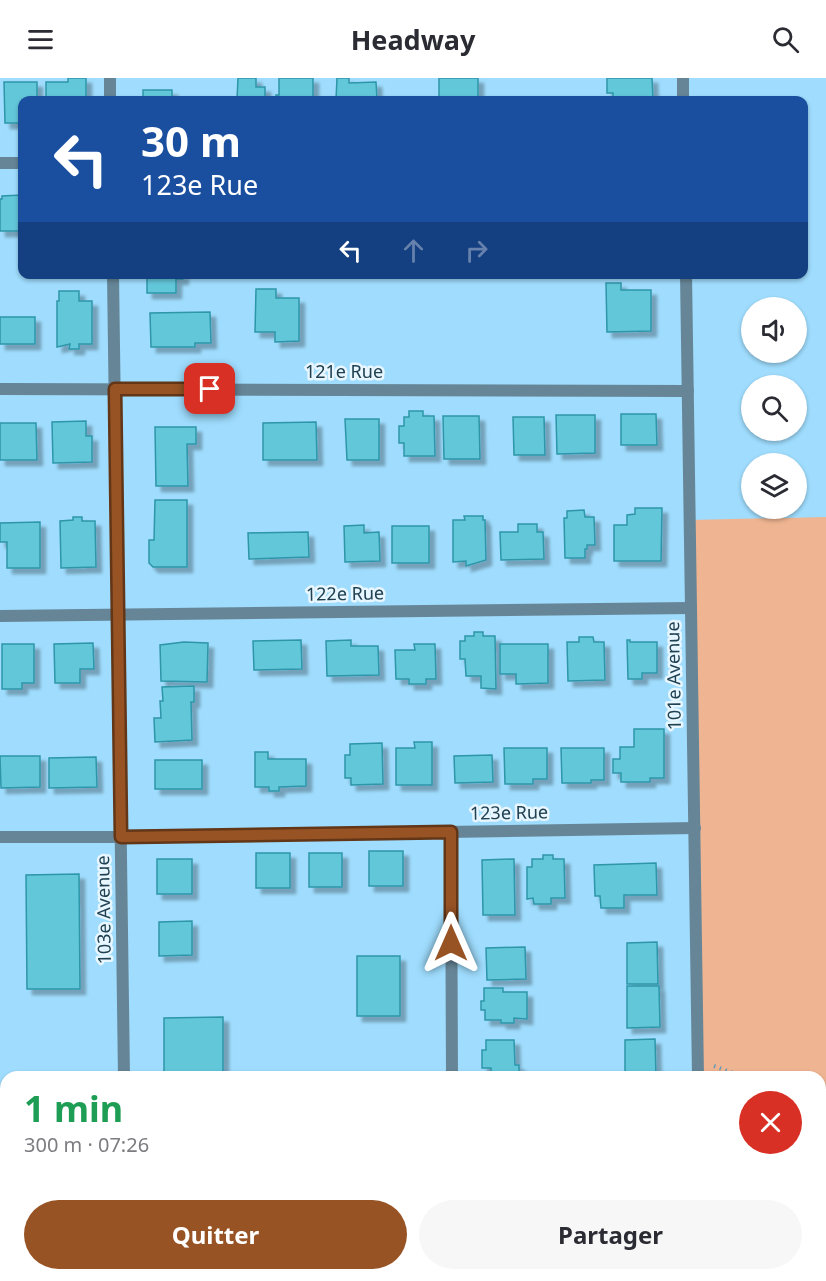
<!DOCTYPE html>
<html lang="fr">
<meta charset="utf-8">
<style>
body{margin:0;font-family:"Noto Sans",sans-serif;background:#f7f7f7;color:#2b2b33;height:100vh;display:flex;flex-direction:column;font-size:22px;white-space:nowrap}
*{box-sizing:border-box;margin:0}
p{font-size:20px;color:#7c7c81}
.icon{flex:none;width:33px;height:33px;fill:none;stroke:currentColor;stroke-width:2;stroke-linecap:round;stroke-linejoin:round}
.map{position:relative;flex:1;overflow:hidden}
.drawer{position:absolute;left:0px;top:993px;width:826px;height:210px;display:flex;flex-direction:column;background:#fff;border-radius:18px 18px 0 0;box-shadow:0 2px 4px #0004}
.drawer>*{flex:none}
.guide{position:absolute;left:18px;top:18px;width:790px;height:183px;border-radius:12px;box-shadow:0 2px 4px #0004;background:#1a4fa0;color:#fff;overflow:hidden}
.buttons{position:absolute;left:741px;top:219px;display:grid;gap:12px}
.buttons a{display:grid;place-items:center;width:66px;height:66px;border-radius:50%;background:#fff;box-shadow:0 2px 4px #0004;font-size:30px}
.pin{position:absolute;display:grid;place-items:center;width:51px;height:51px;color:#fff;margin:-26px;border-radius:12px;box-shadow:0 3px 9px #0006}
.me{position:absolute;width:66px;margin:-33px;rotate:0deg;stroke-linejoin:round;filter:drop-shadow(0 0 4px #0008)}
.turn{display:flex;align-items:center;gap:21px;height:126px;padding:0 24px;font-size:27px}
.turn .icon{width:78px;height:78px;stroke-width:2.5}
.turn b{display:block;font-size:42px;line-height:51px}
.lanes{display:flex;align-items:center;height:57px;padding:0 24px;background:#0003;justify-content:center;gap:30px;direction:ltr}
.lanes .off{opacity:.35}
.round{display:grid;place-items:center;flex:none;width:63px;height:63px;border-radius:32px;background:#f7f7f7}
.headline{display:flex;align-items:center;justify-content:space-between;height:102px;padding:0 24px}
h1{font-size:36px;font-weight:700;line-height:45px;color:#1e9e55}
.primary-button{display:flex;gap:12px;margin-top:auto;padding:12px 24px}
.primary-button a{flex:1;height:69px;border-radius:36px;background:#975324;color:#fff;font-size:24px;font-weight:700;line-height:69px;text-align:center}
.primary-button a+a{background:#f7f7f7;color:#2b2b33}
header{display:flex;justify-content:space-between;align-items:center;height:78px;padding:0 24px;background:#fff;font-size:27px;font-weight:700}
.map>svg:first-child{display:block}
.green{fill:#efb592}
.building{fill:#64c7da;stroke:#2d96a9;stroke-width:1.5;filter:url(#shadow)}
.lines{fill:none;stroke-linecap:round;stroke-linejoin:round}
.path{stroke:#6a9bb5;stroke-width:4;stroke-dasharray:1.5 4.5;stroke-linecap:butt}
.minor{stroke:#668596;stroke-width:12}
.secondary{stroke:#2f6078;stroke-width:12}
.route-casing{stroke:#623617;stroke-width:15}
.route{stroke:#975324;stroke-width:10}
.labels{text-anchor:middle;stroke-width:5;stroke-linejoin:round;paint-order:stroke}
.street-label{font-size:18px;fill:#204151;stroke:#e7f6ff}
</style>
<header><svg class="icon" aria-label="menu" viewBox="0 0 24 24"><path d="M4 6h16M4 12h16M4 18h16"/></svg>Headway<svg class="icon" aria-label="search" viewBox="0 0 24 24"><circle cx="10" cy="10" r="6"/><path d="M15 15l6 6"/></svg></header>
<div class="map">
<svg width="826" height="1203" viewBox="0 0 826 1203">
<defs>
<filter id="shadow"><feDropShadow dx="5.5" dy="5.5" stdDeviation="1.5" flood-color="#0004"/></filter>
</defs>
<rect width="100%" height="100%" fill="#9fdcfd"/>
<path class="green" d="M826,439v725h-6v-165h-122l-8,-557z"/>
<g class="building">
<path d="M68,0h18v22h-40v-18h22z"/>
<path d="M238,0h18v9h9v13h-28z"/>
<path d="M279,0h34v22h-37v-5h3z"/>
<path d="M337,0h12v5l27,-1 1,18h-41z"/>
<rect x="439" y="0" width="39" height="22"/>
<path d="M607,0h45l1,22h-40v-7h-6z"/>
<path d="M4,4h33v18h-15v23h-17z"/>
<rect x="143" y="12" width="29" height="10"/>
<path d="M22,117v36h-22v-32h2v-3z"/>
<path d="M147,196h36v5h-7v14h-29z"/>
<path d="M606,205h15v7h30v41l-44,1z"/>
<path d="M256,211h20v9h23v43l-24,1v-10h-20z"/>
<path d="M59,213h20v10h13v43h-13v5h-10l1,-5 -13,3v-46h2z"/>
<path d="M210,234l1,31h-16v4h-44l-1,-34z"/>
<rect x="0" y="239" width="35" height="27"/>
<path d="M409,333h14v5h11l1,40h-31v-13h-5v-17h5v-9h5z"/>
<path d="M621,336h35l1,31h-36z"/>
<path d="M556,337h39v38l-38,1z"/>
<path d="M443,338h36l1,43h-36z"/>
<path d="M513,339h31l1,38h-31z"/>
<path d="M345,341h34v41h-32z"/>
<path d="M86,343v15h6v26l-39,1 -1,-41z"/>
<path d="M316,344l1,38h-54v-37z"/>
<path d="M0,345h36l1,37h-37z"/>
<path d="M155,349h41v17h-9l1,42h-32z"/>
<path d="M155,422h32v67h-34l-4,-4v-23h5z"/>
<path d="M635,430h27l-1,53h-47v-36h13v-10l8,-1z"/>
<path d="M584,432l1,7h9l1,28h-8v4h-2v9h-20l-1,-40h3v-7z"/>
<path d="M464,438h19v4h2l1,40 -20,6v-5l-13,1v-42h12z"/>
<path d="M73,439h9v4h13l1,46 -35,1 -1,-47 13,-1z"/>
<path d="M40,444v46h-33v-26h-7v-19z"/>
<path d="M518,446h19v8h6l1,27 -43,1 -1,-28h18z"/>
<path d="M364,447v8l15,-1 1,29 -35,1 -1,-36z"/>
<rect x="392" y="448" width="37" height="37"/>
<path d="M308,454l1,25 -60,2 -1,-26z"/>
<path d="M474,554h9v4h12l1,53 -15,-1v-12h-15l-1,-17h-5v-18h5v-5h9z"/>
<path d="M579,559h14l1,5h10l1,38 -37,1 -1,-39h12z"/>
<path d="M301,562l1,29 -48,1 -1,-29z"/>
<path d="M351,562v6h27l1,29 -52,1 -1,-35z"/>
<path d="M627,562h3v2h27v31h-15v6h-14z"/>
<path d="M184,564l24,1 -1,39 -46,-1 -1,-36z"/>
<path d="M93,565l1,26h-14v14h-25l-1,-39z"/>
<path d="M2,566h32v39h-12v6h-20z"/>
<path d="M414,566h21l1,35h-10v5h-17v-5h-13l-1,-29h20z"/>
<path d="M500,566h48v39l-32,1v-10h-16z"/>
<path d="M194,608v16h-3l1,38 -37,2 -1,-24h7l-1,-17h3l-1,-14z"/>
<path d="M634,651h30v49h-14v4h-29v-9h-8v-14h7v-12h14z"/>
<path d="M414,664h18v43h-36v-37h19z"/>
<path d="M382,665l1,41 -32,1v-7h-6v-23h5v-11z"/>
<path d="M504,670h43v31h-14v5h-28z"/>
<path d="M561,670h43v32h-13v3h-29z"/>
<path d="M255,674h13v7h38v27l-27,1v4h-10v-4h-14z"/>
<path d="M492,677l1,27 -38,1 -1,-27z"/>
<path d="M0,678h40v31l-39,1z"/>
<path d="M96,679l1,30 -48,1v-30z"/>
<rect x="155" y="682" width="47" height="29"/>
<rect x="369" y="773" width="34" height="35"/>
<rect x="256" y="775" width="34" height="35"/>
<rect x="309" y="775" width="33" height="34"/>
<path d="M543,777h10v4h11l1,39h-14v6h-17l-1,-6 -6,1v-32h5v-8h11z"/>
<rect x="157" y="781" width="35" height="35"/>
<path d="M514,781l1,56h-32l-1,-55z"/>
<path d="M656,785l1,32h-33v13h-23l-1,-12h-5l-1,-31z"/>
<path d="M79,796l1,115h-53l-1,-114z"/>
<path d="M192,843v34l-33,1v-34z"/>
<path d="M657,864l1,42h-31v-41z"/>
<path d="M525,869l1,32 -39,1 -1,-32z"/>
<rect x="357" y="878" width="43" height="60"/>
<path d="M627,908h32l1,41 -33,1z"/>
<path d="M484,910h19v4h24v27l-13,-1v5h-13v-3h-16v-10h-4v-9h3z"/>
<path d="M223,939v60h-59v-59z"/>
<path d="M655,961l1,38h-31v-37z"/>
<path d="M486,962h28l1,25h4v12h-28v-9h-9v-18h4z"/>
<rect x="578" y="1197" width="26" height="6"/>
<rect x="381" y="1198" width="15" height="5"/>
<path d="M253,1199v4h-24v-3z"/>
<rect x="467" y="1199" width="34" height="4"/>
</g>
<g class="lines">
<g class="path">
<path d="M714,988l30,11"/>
<path d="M820,1074l6,7"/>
</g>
<g class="minor">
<path d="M110,0v22"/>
<path d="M683,0v22"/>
<path d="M0,85h22"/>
<path d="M113,196l11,803"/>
<path d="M686,196l12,803"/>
<path d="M0,311l688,2"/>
<path d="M0,538l691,-8"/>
<path d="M451,754l1,245"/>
<path d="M0,759h121l574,-9"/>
<path d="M127,1197v6"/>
</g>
<g class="secondary">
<path d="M820,1164h6"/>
<path d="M0,1172h6"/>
</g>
</g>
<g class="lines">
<defs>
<path id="route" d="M210,311h-95l6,448 330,-5v111"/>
</defs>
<use href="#route" class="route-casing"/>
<use href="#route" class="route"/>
</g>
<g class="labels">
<g class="street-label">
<text x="344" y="300">121e Rue</text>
<text transform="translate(345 516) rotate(-1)" y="6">122e Rue</text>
<text transform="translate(674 598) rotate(-91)" y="6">101e Avenue</text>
<text transform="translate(509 735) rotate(-1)" y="6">123e Rue</text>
<text transform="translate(104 832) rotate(-91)" y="6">103e Avenue</text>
</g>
</g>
</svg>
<div class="buttons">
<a><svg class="icon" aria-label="sound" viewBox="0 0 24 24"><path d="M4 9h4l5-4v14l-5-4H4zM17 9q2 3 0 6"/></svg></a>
<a><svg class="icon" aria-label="search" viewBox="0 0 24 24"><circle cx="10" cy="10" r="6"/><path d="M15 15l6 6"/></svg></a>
<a><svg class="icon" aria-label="layers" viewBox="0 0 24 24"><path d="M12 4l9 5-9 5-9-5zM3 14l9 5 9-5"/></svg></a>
</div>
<div class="pin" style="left:210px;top:311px;background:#d93025"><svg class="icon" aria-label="arrive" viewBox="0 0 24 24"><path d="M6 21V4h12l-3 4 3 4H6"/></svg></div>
<svg class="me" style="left:451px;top:865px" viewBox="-20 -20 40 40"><path d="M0-17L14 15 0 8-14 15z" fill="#975324" stroke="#fff" stroke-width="4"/></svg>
<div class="guide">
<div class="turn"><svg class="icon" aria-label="left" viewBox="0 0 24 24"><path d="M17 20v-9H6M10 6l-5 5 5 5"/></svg><div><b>30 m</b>123e Rue</div></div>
<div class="lanes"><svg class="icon" aria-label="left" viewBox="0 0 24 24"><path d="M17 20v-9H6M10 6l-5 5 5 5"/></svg><svg class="icon off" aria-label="ahead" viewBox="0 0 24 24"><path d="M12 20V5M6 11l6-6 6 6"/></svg><svg class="icon off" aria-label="right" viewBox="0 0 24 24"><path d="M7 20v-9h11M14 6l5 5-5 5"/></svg></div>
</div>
<section class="drawer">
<div class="headline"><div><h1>1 min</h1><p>300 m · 07:26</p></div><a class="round" style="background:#d93025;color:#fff"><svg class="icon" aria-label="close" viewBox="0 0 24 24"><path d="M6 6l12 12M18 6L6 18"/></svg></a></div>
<div class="primary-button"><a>Quitter</a><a>Partager</a></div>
</section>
</div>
